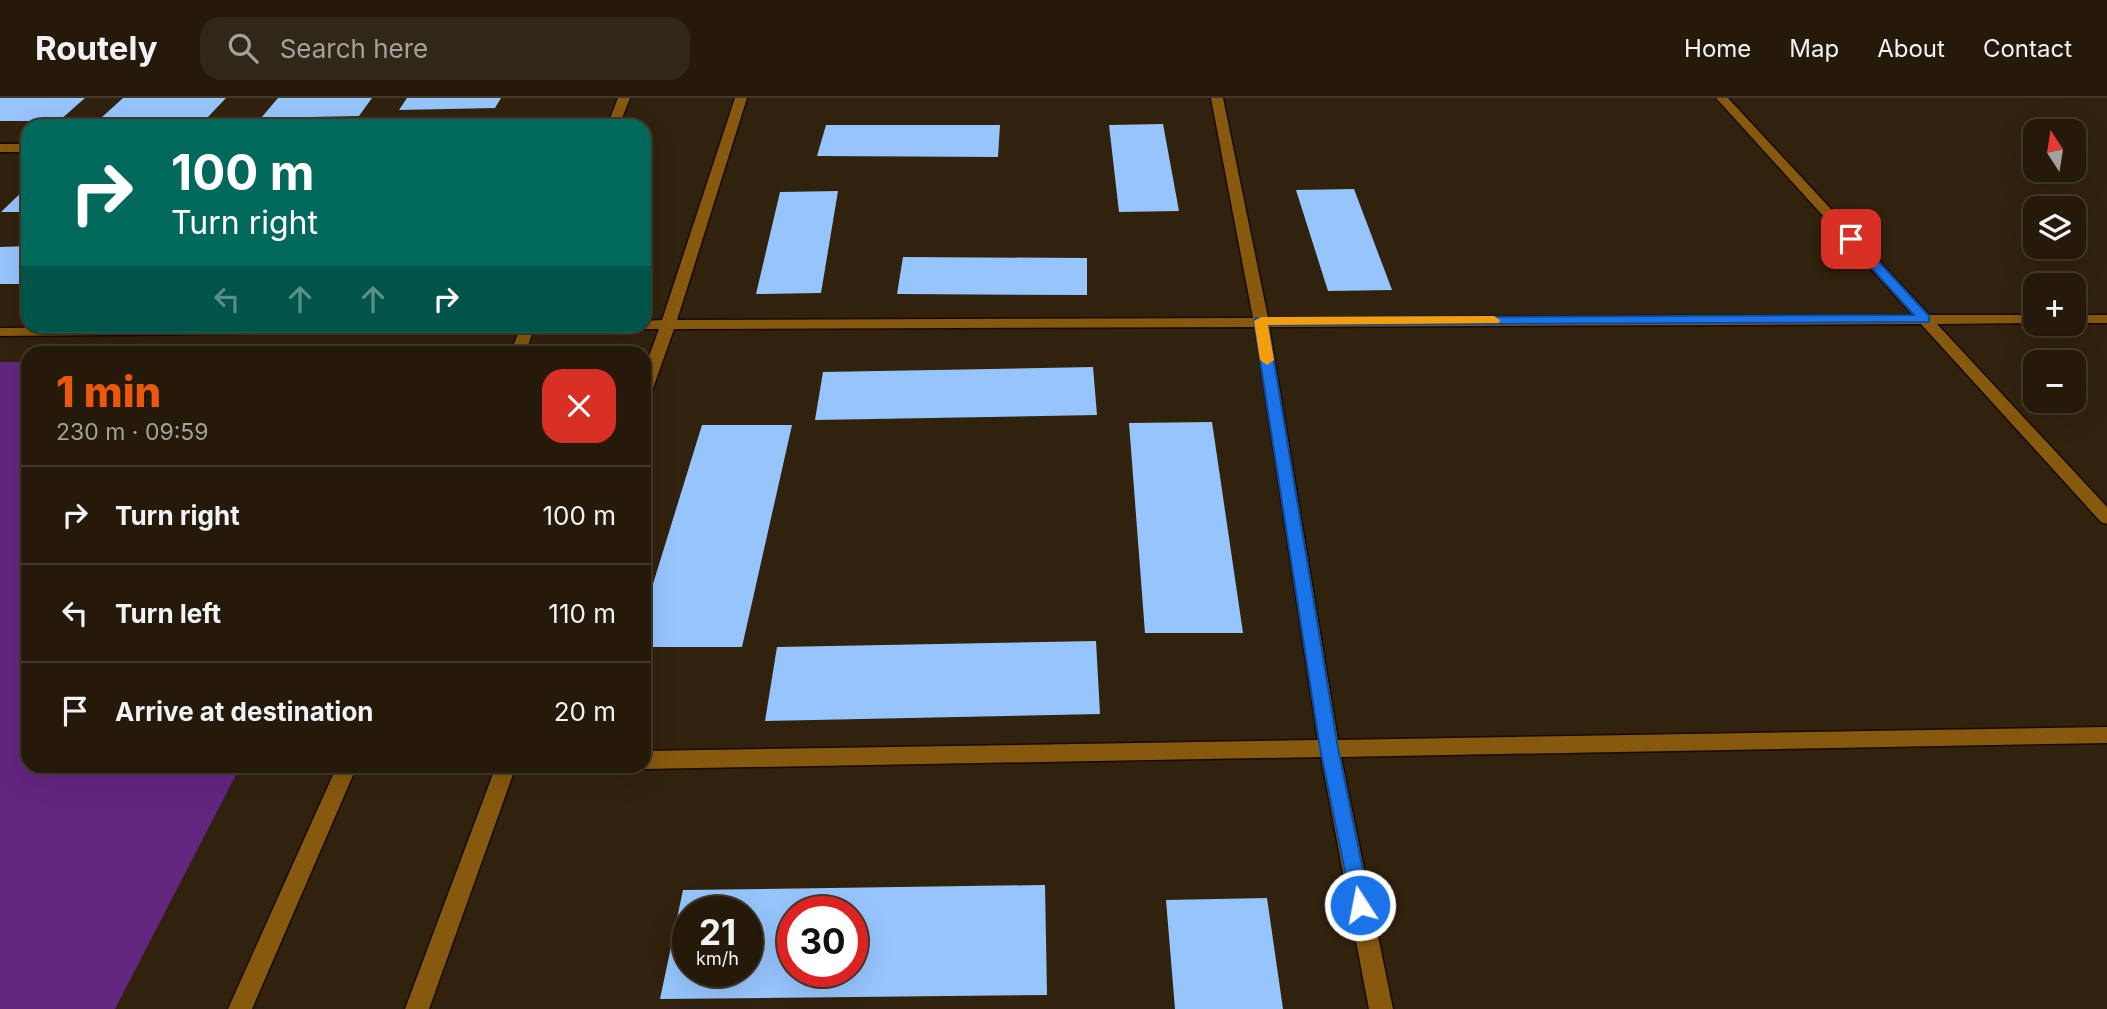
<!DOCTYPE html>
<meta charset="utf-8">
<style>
body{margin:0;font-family:Inter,sans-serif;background:#312718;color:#f1f3f6;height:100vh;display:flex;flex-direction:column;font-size:26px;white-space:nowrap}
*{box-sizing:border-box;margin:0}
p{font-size:23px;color:#a3a19c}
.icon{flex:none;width:38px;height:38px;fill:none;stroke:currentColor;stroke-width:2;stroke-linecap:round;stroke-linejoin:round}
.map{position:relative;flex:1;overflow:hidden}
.side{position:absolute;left:21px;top:248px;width:630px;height:427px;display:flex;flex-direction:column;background:#251a0a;border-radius:21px;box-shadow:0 7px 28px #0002,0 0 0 2px #42382b}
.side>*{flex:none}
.hud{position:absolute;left:21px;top:21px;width:630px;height:214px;border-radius:21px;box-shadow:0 7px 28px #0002,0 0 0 2px #42382b;background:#00695c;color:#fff;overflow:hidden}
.needle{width:46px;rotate:348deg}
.buttons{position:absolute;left:2023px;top:21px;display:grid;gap:14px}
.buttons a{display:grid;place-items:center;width:63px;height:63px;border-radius:14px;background:#251a0a;box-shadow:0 7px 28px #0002,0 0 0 2px #42382b;font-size:35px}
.speed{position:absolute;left:672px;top:798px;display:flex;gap:14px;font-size:35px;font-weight:700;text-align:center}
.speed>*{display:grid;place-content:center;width:91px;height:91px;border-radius:50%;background:#251a0a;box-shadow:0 7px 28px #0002,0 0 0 2px #42382b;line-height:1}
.speed small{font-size:18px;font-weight:400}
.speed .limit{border:10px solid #d22;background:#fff;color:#111}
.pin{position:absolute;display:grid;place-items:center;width:60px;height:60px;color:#fff;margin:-30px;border-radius:14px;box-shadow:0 4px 10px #0006}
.me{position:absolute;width:77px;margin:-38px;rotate:349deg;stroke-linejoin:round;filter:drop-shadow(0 0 5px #0008)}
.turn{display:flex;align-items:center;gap:24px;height:147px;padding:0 35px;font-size:32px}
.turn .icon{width:91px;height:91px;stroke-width:2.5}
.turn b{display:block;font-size:49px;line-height:60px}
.lanes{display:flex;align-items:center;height:66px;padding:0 35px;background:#0003;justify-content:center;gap:35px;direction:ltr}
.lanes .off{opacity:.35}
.round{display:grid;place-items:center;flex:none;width:74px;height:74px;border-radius:21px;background:#312718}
.overview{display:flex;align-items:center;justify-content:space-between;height:119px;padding:0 35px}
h1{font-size:42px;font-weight:800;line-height:52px;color:#ea580c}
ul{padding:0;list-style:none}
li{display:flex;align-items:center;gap:21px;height:98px;padding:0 35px;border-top:2px solid #42382b}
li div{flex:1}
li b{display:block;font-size:26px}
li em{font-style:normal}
header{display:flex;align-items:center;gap:42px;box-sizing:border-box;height:98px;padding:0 35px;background:#251a0a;border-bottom:2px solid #42382b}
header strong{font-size:33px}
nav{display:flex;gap:38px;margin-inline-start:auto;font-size:24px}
.search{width:490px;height:63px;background:#312718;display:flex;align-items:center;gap:18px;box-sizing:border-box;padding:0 24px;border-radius:21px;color:#a3a19c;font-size:26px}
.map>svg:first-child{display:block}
.green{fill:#62267f}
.building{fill:#96c5fd;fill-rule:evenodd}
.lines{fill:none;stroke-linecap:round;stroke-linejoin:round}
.minor-casing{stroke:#180a00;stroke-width:3}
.tertiary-casing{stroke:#180a00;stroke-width:3}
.minor{fill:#87590e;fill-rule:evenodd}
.tertiary{fill:#87590e;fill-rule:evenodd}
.route{fill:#1a73e8;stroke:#114b97;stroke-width:2}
.slow{fill:#f59e0b}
</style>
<header>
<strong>Routely</strong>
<div class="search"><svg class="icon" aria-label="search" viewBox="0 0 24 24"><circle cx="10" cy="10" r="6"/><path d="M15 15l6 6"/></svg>Search here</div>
<nav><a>Home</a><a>Map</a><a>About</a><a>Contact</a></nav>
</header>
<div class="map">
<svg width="2107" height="911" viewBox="0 0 2107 911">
<rect width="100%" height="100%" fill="#31220d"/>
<path class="green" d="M0,264h28v404l212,1 -125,242h-115z"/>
<g class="building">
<path d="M0,0h85l-26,23h-59z"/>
<path d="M123,0h103l-19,20h-106z"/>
<path d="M278,0h94l-13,18 -98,2z"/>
<path d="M407,0h94l-6,10 -96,2z"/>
<path d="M1163,26l16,87 -60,1 -10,-87z"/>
<path d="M826,27h174l-2,32 -181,-1z"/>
<path d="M28,88v26h-27z"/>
<path d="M1354,91l38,101 -64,1 -32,-101z"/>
<path d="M838,93l-17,102 -65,1 24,-102z"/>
<path d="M28,148v38h-28v-37z"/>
<path d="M903,159l184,1v37l-190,-1z"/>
<path d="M1093,269l4,48 -282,5 8,-48z"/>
<path d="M1212,324l31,211h-98l-16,-210z"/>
<path d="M702,327h90l-50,222h-98v-34z"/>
<path d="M1096,543l4,73 -335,7 12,-74z"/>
<path d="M1045,787l2,110 -387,4 23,-109zM688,814h59v59h-59zM793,814h59v59h-59z"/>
<path d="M1267,800l16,111h-108l-9,-109z"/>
</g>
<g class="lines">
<defs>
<g id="minor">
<path d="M735,0h12l-70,222 576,-2 -42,-220h12l45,220 645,-3 -197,-217h12l201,217h106v8l-98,1 170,183v17l-6,-2 -180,-198 -652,3 69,413 769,-13v16l-766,14 52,252h-24l-48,-252 -677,12 -6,-3h6v-15l674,-11 -63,-413 -581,2 -22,62 -8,5v-26l15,-41h-15l-7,-3h7v-5l18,-1z"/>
<rect x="0" y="46" width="28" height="8"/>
<rect x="2074" y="217" width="33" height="8"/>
<path d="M521,228h105l-7,4h-91z"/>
<path d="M496,668h20l-87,243h-24z"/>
</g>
<g id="tertiary">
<path d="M618,0h12l-11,28h-12z"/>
<path d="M179,228h356l-10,28h-15l9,-23 -519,5v-8z"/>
<path d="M337,668h20l-105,243h-24z"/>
</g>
</defs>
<use href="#minor" class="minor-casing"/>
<use href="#tertiary" class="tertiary-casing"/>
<use href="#minor" class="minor"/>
<use href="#tertiary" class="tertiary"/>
</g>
<path class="route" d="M1851,137l4,1 74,80v6l-661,3 70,423 32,157 -3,6 -7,3 -7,-3 -33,-163 -66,-427 2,-3 658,-3 -67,-74v-5z"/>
<path class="slow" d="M1494,218l6,4 -1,3 -231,2 6,35 -7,5 -7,-5 -6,-39 7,-4z"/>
</svg>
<div class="buttons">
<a><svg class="needle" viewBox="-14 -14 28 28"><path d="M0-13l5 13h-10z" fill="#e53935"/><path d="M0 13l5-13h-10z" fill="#a3a19c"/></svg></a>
<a><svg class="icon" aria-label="layers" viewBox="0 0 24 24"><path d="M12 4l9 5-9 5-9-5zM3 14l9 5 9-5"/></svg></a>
<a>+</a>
<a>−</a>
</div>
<div class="speed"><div>21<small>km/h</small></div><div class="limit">30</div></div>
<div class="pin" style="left:1851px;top:141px;background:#d93025"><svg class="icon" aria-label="arrive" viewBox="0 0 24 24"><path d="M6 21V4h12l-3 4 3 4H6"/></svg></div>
<svg class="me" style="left:1360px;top:807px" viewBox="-20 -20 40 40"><circle r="17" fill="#1a73e8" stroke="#fff" stroke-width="3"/><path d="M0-11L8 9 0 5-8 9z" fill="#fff"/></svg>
<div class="hud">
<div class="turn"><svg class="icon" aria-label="right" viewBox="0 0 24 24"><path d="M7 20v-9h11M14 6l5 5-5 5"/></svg><div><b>100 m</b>Turn right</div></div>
<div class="lanes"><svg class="icon off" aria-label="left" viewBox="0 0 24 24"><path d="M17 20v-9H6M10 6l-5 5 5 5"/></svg><svg class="icon off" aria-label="ahead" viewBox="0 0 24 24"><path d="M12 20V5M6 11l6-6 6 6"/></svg><svg class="icon off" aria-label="ahead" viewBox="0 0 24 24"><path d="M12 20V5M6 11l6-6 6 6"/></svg><svg class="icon" aria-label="right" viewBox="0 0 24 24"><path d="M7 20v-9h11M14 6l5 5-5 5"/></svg></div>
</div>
<section class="side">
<div class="overview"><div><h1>1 min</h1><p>230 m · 09:59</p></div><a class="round" style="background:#d93025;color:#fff"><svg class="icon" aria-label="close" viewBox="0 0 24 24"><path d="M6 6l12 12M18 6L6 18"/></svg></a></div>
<ul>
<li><svg class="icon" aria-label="right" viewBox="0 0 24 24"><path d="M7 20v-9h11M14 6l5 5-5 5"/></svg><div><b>Turn right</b></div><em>100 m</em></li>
<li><svg class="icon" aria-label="left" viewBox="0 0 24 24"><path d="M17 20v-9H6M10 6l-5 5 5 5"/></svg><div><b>Turn left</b></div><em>110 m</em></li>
<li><svg class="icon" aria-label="arrive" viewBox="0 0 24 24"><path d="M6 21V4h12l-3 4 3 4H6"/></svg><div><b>Arrive at destination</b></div><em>20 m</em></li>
</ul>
</section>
</div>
